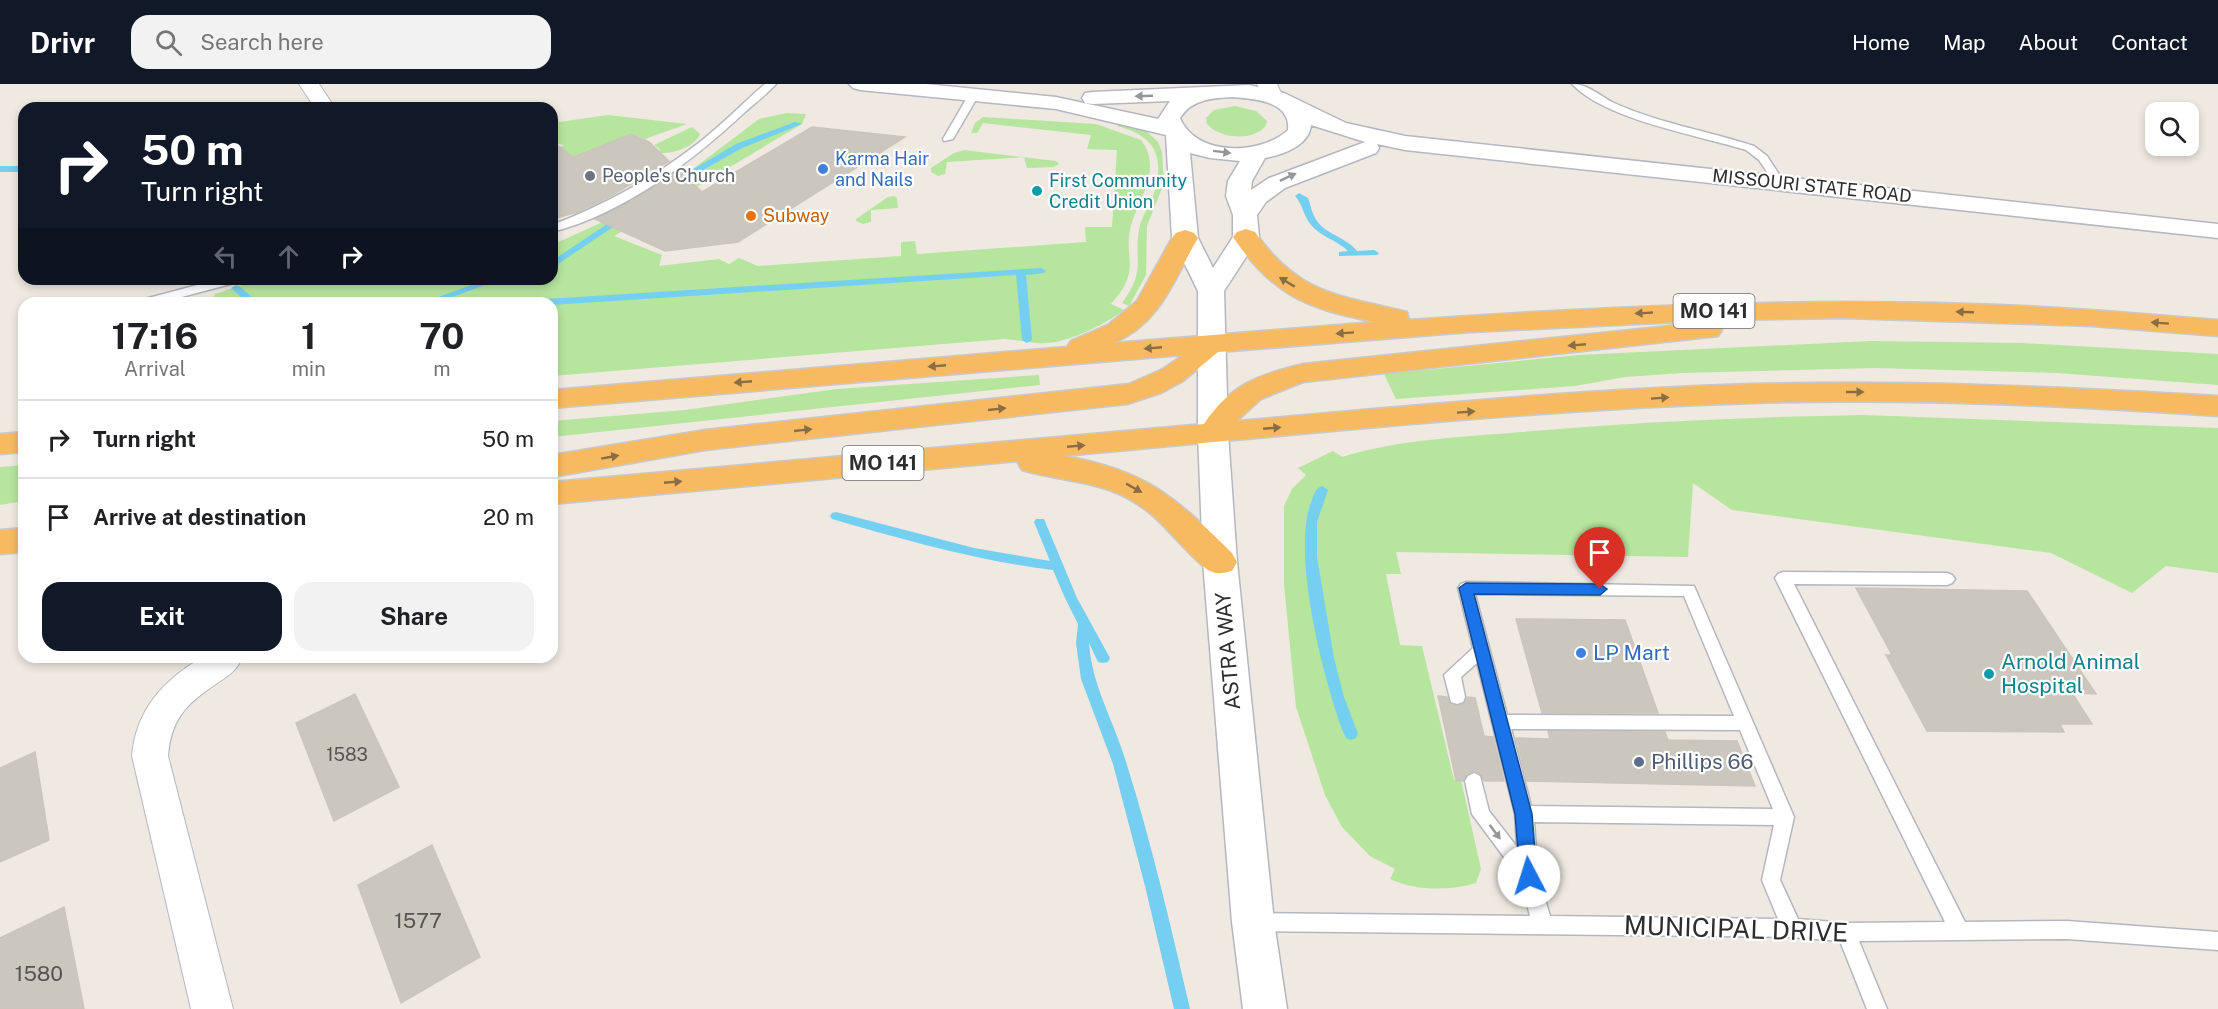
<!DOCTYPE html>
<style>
body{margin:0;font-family:"Public Sans",sans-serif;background:#f2f2f2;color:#202124;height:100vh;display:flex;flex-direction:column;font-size:22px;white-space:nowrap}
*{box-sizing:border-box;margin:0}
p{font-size:20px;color:#757577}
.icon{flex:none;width:33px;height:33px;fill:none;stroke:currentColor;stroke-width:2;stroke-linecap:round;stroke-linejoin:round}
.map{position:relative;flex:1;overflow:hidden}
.details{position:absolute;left:18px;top:213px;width:540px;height:366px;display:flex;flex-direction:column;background:#fff;border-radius:18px;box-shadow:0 3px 9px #0003}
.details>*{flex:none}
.guide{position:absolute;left:18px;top:18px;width:540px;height:183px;border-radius:18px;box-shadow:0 3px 9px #0003;background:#111827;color:#fff;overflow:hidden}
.fabs{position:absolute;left:2145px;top:18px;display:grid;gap:12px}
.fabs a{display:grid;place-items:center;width:54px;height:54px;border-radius:12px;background:#fff;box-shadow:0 3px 9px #0003;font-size:30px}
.pin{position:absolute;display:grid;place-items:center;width:51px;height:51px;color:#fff;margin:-62px -26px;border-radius:50% 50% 50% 0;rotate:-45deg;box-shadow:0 0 6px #0007}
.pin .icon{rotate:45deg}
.me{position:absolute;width:66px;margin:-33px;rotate:355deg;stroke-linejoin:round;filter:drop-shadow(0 0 4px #0008)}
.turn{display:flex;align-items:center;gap:21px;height:126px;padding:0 24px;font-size:27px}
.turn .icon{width:78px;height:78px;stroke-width:2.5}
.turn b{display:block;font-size:42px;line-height:51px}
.lanes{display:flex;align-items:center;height:57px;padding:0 24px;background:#0003;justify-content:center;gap:30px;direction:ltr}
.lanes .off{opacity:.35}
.eta{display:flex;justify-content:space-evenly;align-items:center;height:102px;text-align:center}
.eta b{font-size:36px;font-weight:700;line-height:42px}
.action{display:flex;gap:12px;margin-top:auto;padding:12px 24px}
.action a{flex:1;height:69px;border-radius:18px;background:#111827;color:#fff;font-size:24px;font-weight:700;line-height:69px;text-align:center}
.action a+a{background:#f2f2f2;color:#202124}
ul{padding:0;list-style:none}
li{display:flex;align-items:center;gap:18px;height:78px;padding:0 24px;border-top:2px solid #e0e0e0}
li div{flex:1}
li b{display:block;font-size:22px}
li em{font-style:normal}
header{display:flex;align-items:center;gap:36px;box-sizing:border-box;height:84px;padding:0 30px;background:#111827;color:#fff}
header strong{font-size:28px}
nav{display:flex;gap:33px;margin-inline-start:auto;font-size:21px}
.search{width:420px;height:54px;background:#f2f2f2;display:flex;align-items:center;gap:15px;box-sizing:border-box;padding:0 21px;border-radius:18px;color:#757577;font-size:22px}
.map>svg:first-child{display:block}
.green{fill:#b6e59e}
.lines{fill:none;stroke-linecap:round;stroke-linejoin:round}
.stream{fill:#75cff0;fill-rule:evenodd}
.building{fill:#cbc7bf;stroke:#cbc5ba;stroke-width:1.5}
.service-casing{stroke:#b4b7c1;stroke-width:3}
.minor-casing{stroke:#b4b7c1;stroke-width:2}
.tertiary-casing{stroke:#b4b7c1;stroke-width:3}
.trunk-casing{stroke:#c9c9c9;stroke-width:3}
.service{fill:#fff;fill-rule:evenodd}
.minor{fill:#fff;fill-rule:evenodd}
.tertiary{fill:#fff;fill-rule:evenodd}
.trunk{fill:#f8ba60;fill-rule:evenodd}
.oneway{fill:#969696}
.oneway2{fill:#896d44}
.route{fill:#1a73e8;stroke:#114b97;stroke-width:1.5}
.shop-dot{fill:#3f7fe0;stroke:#fff;stroke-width:2}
.worship-dot{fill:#6b7280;stroke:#fff;stroke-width:2}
.culture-dot{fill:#0f9aa8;stroke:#fff;stroke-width:2}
.food-dot{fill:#e8710a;stroke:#fff;stroke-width:2}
.service-dot{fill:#5c6f8a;stroke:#fff;stroke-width:2}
.labels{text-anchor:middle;stroke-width:4.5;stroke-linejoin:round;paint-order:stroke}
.far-shop-label{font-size:18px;fill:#366cbe;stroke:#fff;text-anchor:start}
.far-worship-label{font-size:18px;fill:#5b616d;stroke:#fff;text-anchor:start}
.far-culture-label{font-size:18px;fill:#0d838f;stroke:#fff;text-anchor:start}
.far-street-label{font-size:18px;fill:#2e2e2e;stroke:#fff}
.far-food-label{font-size:18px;fill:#c56008;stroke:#fff;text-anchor:start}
.number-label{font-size:18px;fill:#555452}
.shield{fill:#fff;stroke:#6d6d6d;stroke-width:1.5}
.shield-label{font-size:20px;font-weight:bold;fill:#2e2e2e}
.street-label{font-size:21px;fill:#2e2e2e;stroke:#fff}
.shop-label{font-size:21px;fill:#366cbe;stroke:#fff;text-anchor:start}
.culture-label{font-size:21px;fill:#0d838f;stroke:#fff;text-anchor:start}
.service-label{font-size:21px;fill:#4e5e75;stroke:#fff;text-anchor:start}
.near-number-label{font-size:21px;fill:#555452}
.near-street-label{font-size:26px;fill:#2e2e2e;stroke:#fff}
</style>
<header>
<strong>Drivr</strong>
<div class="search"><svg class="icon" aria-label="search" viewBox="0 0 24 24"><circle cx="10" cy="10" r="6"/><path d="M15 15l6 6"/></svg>Search here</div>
<nav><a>Home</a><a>Map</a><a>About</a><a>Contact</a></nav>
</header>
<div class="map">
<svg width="2218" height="925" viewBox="0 0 2218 925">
<rect width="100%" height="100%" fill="#efe9e1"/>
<g class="green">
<path d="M1235,22l21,5 11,10 -2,6c-14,14 -45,12 -58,-3l-1,-6 8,-8z"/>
<path d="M787,29l19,1 -4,10 -188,112 48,19 -3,11 60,-7 10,5 10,-6 19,8 143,-10v-14l14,-1 2,13 169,-12 -1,-15h27l5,-77 -30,-1 4,-14 -108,-12 -6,10h-6l4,-10 8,-6 113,7 45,16c21,27 0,56 -9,82 -11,35 12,46 -21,82l13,6c-20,15 -61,36 -87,33 -10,-1 -21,-3 -32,-4l-453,37v-73h-342l5,-9 45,-15h292v-34l66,-30 63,-37 78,-59z"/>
<path d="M608,31l79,9 -42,15 -13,-5 -57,23 -15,-10 4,-2 -12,-3v-19z"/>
<path d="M1120,39l26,8 12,11 4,10 2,31 -17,43 -1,49 -17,31 -7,-3c26,-35 10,-43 18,-78 4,-13 13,-25 16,-39 8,-36 -6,-51 -39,-60z"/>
<path d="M692,43l8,7c-5,13 -27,20 -40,19v-4l-6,-4z"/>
<path d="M965,66l6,1 85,10 3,3 -5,3 -27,1 -3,-11 -77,5 -2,12 -7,2 -7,-4v-4l23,-15z"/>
<path d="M894,112l3,2 1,10 -27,2v12l-8,2 -7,-3v-2l32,-22z"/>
<path d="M1871,257l151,2 196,11v31l-161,-12 -182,-5 -193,5 -57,4 -50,9 -179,13 -12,-25 195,-19z"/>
<path d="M1039,291l1,10 -488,52v-16l133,-11 152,-21z"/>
<path d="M1864,331l354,13v145l-52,-7 -34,27 -81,-40 -319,-43 -39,-27 -5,74 -292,-5 5,22h-15l14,71 22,1 32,134h7l20,89 -5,14c-27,8 -60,8 -86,-4l5,-10 -25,-13 -28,-29 -17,-32 -29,-88 -12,-122v-79l8,-17 14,-14 -8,-7 35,-17 9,6c58,-18 120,-20 180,-25 114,-10 228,-15 342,-17z"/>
<path d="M24,381v36l-24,4v-38z"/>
</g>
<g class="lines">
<g class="stream">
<path d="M795,38l7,2 -60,24 -67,38 -7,-2 68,-40z"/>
<rect x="0" y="82" width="24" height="6"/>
<path d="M1299,109l9,5c3,8 4,16 9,23 10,14 29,16 40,30l17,-1 5,3 -2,2 -38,1v-4l9,-1c-11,-11 -27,-14 -37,-26 -8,-9 -8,-21 -16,-29z"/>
<path d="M622,130l4,3 -1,2 -73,49v-7z"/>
<path d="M1041,184l5,3 -2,2 -18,2 6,65 -5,3 -5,-3 -6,-65 -464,30v-2h-27l5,-3z"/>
<path d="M488,195h14l-66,24h-14z"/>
<path d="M236,201l3,1 20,17h-11l-17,-15z"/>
<path d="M1322,402l6,4 -11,32v35l17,101 10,39 14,37 -2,4 -5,2 -5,-2 -2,-4c-20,-52 -54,-183 -32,-234 2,-6 4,-12 10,-14z"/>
<path d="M836,428l138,36 76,13 -16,-39 2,-3h8l33,79 33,60 -2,4 -5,1 -5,-1 -9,-19c3,44 26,80 38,122 25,80 44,162 63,244h-16l-29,-123 -32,-122 -32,-85 -5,-36 2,-19 -13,-26 -12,-28c-75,-9 -148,-30 -221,-51l-2,-3 2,-3z"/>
</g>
</g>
<g class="building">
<path d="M812,43l93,10 -167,105 -73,9 -70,-32 37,-18 47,-31 23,22z"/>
<path d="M631,50l18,8 20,19 -60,36 -31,15 -26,7v-77l22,15z"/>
<path d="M1856,504l171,3 69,103 -24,-1 20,31h-32l4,8 -137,-1 -41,-76h6z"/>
<path d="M1516,535l109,1 33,93h-116z"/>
<path d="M355,610l44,93 -65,34 -38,-98z"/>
<path d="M1438,612l9,1 3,7 6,2 8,-2 3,-7 8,1 9,38 9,1 11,44h-20l-3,-7 -6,-3 -8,3 -4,7 -7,-1z"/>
<path d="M1548,647l117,1 3,8 69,1 18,45 -228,-5 -11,-43 34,1z"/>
<path d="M35,668l14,88 -49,22v-94z"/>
<path d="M432,761l48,112 -79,46 -43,-118z"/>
<path d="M64,823l20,102h-84v-71z"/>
</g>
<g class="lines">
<defs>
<g id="service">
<path d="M765,0h11c-9,10 -21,19 -31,28 -52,49 -122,102 -193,120v-7c53,-20 103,-48 148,-83 23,-18 43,-39 65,-58z"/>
<path d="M1572,0c16,0 28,12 42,19 44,20 94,28 140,43l13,10 17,26 -9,2 -16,-24 -13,-10c-48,-15 -140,-30 -174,-66z"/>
<path d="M973,9l5,3 -25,43 -9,2 -1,-2 25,-43z"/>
<path d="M220,195h20l-2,3 -79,21h-20l2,-3z"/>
<path d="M1783,488l164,1 5,2 3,4 -3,4 -5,2 -153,-1 171,338 102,-1 151,11v18l-151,-11 -208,2 28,68h-20l-27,-68 -48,-4 -536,-6 -7,-3 -3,-6 3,-6 7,-3 274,3 -9,-36 -49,-66 -7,-33 3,-5 6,-3 6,3 9,35 28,36 -2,-33 -38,-151 -16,14 4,20 -2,5 -6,2 -6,-2 -7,-27 29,-27 -15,-60 3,-4 5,-2 228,4 100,231 -14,63 18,39 48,4 99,-1 -170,-344 3,-4zM1475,510l209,2 50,120 -227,-1zM1511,645l229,1 33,79 -242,-3zM1534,738l240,3 -12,55 16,39 -228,-3 -12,-40z"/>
</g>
<g id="minor">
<path d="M299,0h20l16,24h-20z"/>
<path d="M1257,0h20l6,13 -3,4h-14z"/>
<path d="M203,573h35l2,5c-6,11 -14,15 -24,22 -30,20 -45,35 -48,72l65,253h-42l-59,-253c4,-46 31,-76 71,-99z"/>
</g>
<path id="tertiary" d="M849,0h77l130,13 102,22 12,-18 -77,3 -8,-1 -3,-5 3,-5 8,-1 156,-7 35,8 62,30 59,13 813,88v14l-813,-88 -28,-6 2,4 -3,5 -91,35 -19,14 -9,13 2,22 -35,54 4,142 9,129 37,360 13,87h-44l-11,-87 -29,-360 -5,-129v-142l-26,-53 -6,-103 -110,-26 -196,-19 -7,-2zM1233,13c22,2 58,4 55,33 -27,25 -92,27 -108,-12 12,-19 33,-20 53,-21zM1311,41l54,17 -96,36 -18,12 1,-9 13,-23c17,-3 44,-12 46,-33zM1190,69l20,5 30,3 -12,20 -2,15 7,19v22l-20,31 -15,-30z"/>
<g id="trunk">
<path d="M1246,145l9,3c44,63 83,63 152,80l2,8c186,-13 373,-22 559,-16 84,2 167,9 250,16v16l-125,-10 -249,-8 -124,2 -250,12 -252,20 -35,29 -22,12 -34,11 -422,46 -153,27v-22l153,-25 424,-46 34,-15 20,-14 -631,53v-18l515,-43 4,-6 37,-16 29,-24 35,-63 4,-5 9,-3 9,3 4,5c-25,42 -36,84 -84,105l261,-21c-67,-13 -102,-26 -142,-85l4,-5z"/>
<path d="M1708,238l10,2 4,6 -4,6 -415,46 -42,17 -24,22c172,-15 345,-32 517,-37 155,-4 310,3 464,12v20c-155,-11 -310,-18 -465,-13 -230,7 -460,32 -689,53 82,14 111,41 168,97l5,9 -5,9c-8,2 -14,4 -22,0 -13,-6 -44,-45 -59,-57 -42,-35 -81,-30 -129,-44l-4,-7 1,-2 -467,43v-22l652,-58c27,-40 54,-49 99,-60z"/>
<path d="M24,348v20l-24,2v-20z"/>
<path d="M24,444v24l-24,2v-24z"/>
</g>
</defs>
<use href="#service" class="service-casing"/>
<use href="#minor" class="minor-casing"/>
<use href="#tertiary" class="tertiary-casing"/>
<use href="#trunk" class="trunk-casing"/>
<use href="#service" class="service"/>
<use href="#minor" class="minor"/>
<use href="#tertiary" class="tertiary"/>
<use href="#trunk" class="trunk"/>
</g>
<defs><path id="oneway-solid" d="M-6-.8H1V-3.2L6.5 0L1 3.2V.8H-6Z" transform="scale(1.5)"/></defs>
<g class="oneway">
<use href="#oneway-solid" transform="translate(1144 12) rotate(178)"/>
<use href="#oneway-solid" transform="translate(1222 68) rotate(7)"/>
<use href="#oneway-solid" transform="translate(1288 93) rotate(-25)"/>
<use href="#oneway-solid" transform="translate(1495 748) rotate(53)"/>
</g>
<g class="oneway2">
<use href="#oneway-solid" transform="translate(1287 198) rotate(-149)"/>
<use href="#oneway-solid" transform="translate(1965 228) rotate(-178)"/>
<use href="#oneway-solid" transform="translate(1644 229) rotate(177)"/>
<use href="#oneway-solid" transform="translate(2160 239) rotate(-176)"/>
<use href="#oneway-solid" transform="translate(1345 249) rotate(176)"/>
<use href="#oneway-solid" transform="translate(1577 261) rotate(175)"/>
<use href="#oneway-solid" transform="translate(1153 264) rotate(175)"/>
<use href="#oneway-solid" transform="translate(937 282) rotate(175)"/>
<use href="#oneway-solid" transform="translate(743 298) rotate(175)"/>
<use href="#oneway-solid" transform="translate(1855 308)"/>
<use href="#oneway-solid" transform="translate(1660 314) rotate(-4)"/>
<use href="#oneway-solid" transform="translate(997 325) rotate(-6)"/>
<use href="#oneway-solid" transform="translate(1466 328) rotate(-4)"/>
<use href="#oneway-solid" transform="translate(1272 344) rotate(-5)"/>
<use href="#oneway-solid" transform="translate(803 346) rotate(-6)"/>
<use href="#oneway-solid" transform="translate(1076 362) rotate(-5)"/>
<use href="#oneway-solid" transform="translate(610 373) rotate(-10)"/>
<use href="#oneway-solid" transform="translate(673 398) rotate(-5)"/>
<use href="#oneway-solid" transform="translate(1134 404) rotate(29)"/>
</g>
<path class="route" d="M1466,499l134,1 7,5 -7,6 -126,-1 58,220 5,62 -2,6 -6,2 -6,-2 -3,-6 -5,-62 -56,-226z"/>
<g class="shop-dot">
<circle cx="823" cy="85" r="6"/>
<circle cx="1581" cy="569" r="6"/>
</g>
<circle class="worship-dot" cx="590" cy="92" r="6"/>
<g class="culture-dot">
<circle cx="1037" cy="107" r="6"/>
<circle cx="1989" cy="590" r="6"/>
</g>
<circle class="food-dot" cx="751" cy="132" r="6"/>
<circle class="service-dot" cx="1639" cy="678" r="6"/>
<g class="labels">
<g class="far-shop-label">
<text x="835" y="81">Karma Hair<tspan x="835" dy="21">and Nails</tspan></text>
</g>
<g class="far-worship-label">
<text x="602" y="98">People's Church</text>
</g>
<g class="far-culture-label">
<text x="1049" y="103">First Community<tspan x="1049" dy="21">Credit Union</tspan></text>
</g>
<g class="far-street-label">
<text transform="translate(1812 102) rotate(6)" y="6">MISSOURI STATE ROAD</text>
</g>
<g class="far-food-label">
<text x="763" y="138">Subway</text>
</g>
<g class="number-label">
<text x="347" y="677">1583</text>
</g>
<g class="shield">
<rect x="1673.5" y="210" width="81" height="34" rx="4.5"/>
<rect x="842.5" y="362" width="81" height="34" rx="4.5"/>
</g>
<g class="shield-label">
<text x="1714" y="234">MO 141</text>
<text x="883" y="386">MO 141</text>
</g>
<g class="street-label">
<text transform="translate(1228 567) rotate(-95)" y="7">ASTRA WAY</text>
</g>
<g class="shop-label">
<text x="1593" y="576">LP Mart</text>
</g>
<g class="culture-label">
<text x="2001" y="585">Arnold Animal<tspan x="2001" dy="24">Hospital</tspan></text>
</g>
<g class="service-label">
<text x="1651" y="685">Phillips 66</text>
</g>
<g class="near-number-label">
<text x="418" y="844">1577</text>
<text x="39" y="897">1580</text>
</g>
<g class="near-street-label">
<text transform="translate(1736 845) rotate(2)" y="9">MUNICIPAL DRIVE</text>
</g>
</g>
</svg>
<div class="fabs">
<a><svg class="icon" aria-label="search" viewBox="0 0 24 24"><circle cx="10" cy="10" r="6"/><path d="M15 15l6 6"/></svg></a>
</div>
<div class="pin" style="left:1600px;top:505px;background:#d93025"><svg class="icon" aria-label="arrive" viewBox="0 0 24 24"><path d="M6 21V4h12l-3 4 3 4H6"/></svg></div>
<svg class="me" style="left:1529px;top:792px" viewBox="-20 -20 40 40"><circle r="19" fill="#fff"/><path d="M0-13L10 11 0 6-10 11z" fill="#1a73e8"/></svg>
<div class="guide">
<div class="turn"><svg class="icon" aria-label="right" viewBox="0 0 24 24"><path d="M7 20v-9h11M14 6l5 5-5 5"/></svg><div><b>50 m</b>Turn right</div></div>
<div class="lanes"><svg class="icon off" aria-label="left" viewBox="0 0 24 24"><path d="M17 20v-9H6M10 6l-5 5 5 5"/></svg><svg class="icon off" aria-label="ahead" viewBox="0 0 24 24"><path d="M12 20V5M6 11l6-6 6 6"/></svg><svg class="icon" aria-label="right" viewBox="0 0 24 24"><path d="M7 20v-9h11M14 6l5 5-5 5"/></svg></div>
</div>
<section class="details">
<div class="eta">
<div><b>17:16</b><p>Arrival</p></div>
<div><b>1</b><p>min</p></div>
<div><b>70</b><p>m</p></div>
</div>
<ul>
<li><svg class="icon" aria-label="right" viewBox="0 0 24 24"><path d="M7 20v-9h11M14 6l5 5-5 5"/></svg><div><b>Turn right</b></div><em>50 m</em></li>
<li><svg class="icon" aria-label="arrive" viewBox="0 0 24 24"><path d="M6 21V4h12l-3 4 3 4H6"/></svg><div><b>Arrive at destination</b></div><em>20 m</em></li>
</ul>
<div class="action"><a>Exit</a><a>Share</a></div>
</section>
</div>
